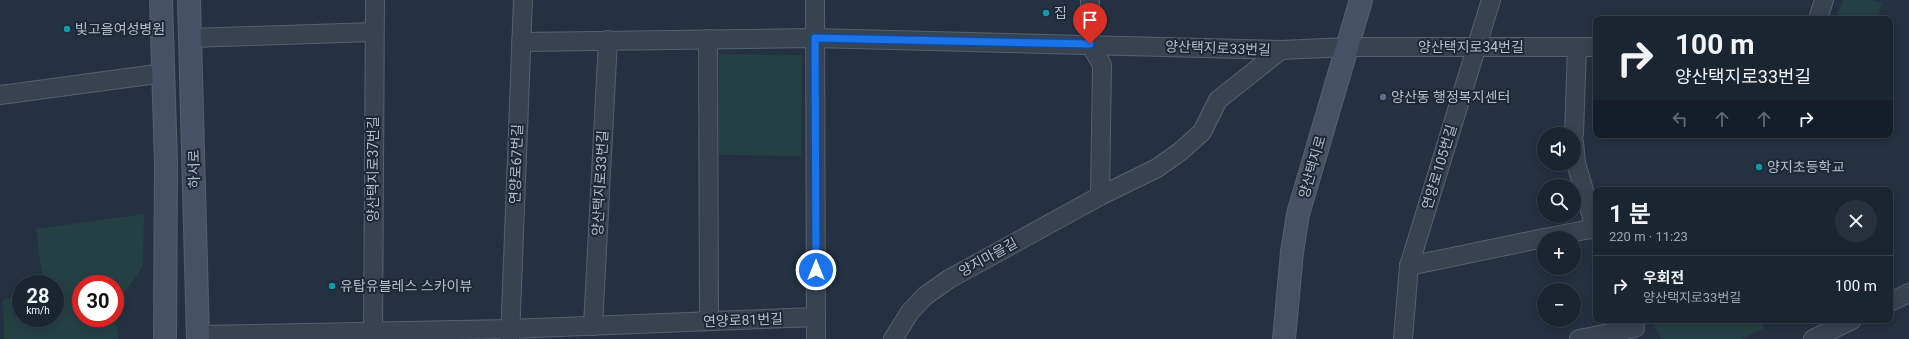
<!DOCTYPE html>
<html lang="ko">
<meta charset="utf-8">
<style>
body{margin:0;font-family:Roboto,"Noto Sans KR",sans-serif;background:#27313e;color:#f1f3f6;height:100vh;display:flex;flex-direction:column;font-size:15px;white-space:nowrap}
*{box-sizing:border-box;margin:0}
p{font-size:13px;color:#9fa5ac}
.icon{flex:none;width:22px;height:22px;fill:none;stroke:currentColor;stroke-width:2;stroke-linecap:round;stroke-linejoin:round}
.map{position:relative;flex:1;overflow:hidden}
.details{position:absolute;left:1593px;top:187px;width:300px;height:136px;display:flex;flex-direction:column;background:#1a2532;border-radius:8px;box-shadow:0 2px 10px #0003,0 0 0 1px #38424d}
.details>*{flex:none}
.banner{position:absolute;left:1593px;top:16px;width:300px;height:122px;border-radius:8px;box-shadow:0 2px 10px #0003,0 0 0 1px #38424d;background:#1a2532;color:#f1f3f6;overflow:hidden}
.tools{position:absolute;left:1537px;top:127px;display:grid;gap:8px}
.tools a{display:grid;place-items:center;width:44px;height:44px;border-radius:50%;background:#1a2532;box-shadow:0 2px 10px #0003,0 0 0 1px #38424d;font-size:20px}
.speed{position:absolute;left:12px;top:275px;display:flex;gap:8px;font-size:20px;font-weight:700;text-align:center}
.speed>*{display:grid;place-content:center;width:52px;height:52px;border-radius:50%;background:#1a2532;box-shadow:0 2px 10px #0003,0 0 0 1px #38424d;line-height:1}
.speed small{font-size:10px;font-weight:400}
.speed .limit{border:6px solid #d22;background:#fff;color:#111}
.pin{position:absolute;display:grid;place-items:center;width:34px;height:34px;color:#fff;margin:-41px -17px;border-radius:50% 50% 50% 0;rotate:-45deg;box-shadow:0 0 4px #0007}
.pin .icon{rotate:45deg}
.me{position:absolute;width:44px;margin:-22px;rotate:0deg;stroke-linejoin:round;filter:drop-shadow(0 0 3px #0008)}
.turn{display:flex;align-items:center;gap:14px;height:84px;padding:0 16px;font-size:18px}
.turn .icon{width:52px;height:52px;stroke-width:2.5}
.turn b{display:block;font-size:28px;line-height:34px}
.lanes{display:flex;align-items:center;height:38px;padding:0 16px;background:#0003;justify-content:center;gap:20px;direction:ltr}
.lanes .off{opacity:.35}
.round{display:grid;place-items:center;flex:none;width:42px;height:42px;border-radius:21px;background:#27313e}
.overview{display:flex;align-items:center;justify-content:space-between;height:68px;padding:0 16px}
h1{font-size:24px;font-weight:600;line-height:30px}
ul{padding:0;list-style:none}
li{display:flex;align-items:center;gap:12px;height:60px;padding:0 16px;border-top:1px solid #38424d}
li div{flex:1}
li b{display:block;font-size:15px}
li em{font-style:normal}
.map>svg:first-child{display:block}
.green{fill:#254043;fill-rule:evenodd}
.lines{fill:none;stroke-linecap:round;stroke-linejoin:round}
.street-casing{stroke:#55616f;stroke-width:20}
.secondary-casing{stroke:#55616f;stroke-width:24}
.street{stroke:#384352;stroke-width:18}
.secondary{stroke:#455265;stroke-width:22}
.route-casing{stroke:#114b97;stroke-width:10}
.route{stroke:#1a73e8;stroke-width:7}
.culture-dot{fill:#0f9aa8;stroke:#1c2837;stroke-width:1.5}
.service-dot{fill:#5c6f8a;stroke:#1c2837;stroke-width:1.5}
.labels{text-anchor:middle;stroke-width:4;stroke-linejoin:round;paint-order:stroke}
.poi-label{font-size:14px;fill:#b4becc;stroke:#1c2837;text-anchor:start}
.street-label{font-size:14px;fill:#b4becc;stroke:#1c2837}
</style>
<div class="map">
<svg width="1909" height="339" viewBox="0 0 1909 339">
<rect width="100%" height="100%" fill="#233142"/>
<g class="green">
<path d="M1843,0h26l13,3 -5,16h-39l-1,-4z"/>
<path d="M719,54l83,1 -1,101 -82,-1z"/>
<path d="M144,214l-1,52 -28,40 3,33h-114l-1,-39 18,-6v24h34v-34h-12l-7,-55zM81,284h34v34h-34z"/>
<path d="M1652,320h108l4,8 -22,11h-81z"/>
</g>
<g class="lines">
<defs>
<g id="street">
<path d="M815,0l1,339"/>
<path d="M1090,0v44l12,21 -2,131"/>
<path d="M1818,19l6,-19"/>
<path d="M191,38l182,-6"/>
<path d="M708,39l1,282"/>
<path d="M521,42l294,-4 466,12 66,-3h249"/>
<path d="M0,95l164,-22"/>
<path d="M1574,134l3,-87"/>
<path d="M1574,142l2,21 20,68"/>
<path d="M1545,238l50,-10"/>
<path d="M1409,266l135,-28"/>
<path d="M1890,302l19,-9"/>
<path d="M593,326l15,-286"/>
<path d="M198,335l312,-6 306,-12"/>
<path d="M373,339l2,-339"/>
<path d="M510,339l13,-339"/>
<path d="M893,339l17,-27 15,-16 24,-17 151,-83 57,-28 24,-17 21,-19 16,-32 63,-50"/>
<path d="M1403,339l6,-73 82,-266"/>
<path d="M1579,339l56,-11"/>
<path d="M1813,339l39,-19"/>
</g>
<g id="secondary">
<path d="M161,0l5,164 -1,175"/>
<path d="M189,0l9,339"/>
<path d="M1284,339l8,-87 6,-38 63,-214"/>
</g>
</defs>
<use href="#street" class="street-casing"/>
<use href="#secondary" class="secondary-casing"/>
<use href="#street" class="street"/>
<use href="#secondary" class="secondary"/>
</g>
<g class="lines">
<defs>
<path id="route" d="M816,270l-1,-232 275,6"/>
</defs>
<use href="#route" class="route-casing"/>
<use href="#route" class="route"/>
</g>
<g class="culture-dot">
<circle cx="1046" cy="13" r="4"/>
<circle cx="67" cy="29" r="4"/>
<circle cx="1759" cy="167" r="4"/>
<circle cx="332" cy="286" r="4"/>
</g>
<circle class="service-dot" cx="1383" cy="97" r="4"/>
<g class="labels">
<g class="poi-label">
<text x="1054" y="18">집</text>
<text x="75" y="34">빛고을여성병원</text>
<text x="1391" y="102">양산동 행정복지센터</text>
<text x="1767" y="172">양지초등학교</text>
<text x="340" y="291">유탑유블레스 스카이뷰</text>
</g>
<g class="street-label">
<text x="1471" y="52">양산택지로34번길</text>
<text transform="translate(1218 48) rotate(2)" y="5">양산택지로33번길</text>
<text transform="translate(516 164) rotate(-88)" y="5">연양로67번길</text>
<text transform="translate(1312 167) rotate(-74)" y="5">양산택지로</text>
<text transform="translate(1439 167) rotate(-73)" y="5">연양로105번길</text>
<text transform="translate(194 169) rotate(-91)" y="5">하서로</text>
<text transform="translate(373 169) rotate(-90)" y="5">양산택지로37번길</text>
<text transform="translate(600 183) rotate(-87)" y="5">양산택지로33번길</text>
<text transform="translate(988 257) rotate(-29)" y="5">양지마을길</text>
<text transform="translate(743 320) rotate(-2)" y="5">연양로81번길</text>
</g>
</g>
</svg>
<div class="tools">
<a><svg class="icon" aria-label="sound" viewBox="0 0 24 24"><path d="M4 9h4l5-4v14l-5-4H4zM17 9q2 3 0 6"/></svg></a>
<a><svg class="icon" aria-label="search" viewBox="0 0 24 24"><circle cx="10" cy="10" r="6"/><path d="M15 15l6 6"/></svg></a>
<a>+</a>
<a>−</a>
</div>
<div class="speed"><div>28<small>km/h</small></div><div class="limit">30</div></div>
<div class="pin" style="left:1090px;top:44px;background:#d93025"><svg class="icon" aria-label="arrive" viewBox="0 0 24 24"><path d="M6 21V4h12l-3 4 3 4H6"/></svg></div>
<svg class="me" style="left:816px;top:270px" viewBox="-20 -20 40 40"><circle r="17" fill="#1a73e8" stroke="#fff" stroke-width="3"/><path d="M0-11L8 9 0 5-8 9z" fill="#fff"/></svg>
<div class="banner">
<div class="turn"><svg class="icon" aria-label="right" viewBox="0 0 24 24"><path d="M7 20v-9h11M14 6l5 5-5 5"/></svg><div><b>100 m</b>양산택지로33번길</div></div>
<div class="lanes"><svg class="icon off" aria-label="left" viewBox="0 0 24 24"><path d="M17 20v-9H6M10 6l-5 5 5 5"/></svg><svg class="icon off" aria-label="ahead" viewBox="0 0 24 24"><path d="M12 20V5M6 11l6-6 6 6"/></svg><svg class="icon off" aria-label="ahead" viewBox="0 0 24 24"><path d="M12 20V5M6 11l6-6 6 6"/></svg><svg class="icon" aria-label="right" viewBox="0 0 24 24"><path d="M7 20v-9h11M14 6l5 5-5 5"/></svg></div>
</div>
<section class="details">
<div class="overview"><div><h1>1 분</h1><p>220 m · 11:23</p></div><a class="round"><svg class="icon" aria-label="close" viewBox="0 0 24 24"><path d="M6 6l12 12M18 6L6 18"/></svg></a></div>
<ul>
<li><svg class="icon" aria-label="right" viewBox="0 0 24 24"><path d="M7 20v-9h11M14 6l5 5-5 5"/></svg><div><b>우회전</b><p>양산택지로33번길</p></div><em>100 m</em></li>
</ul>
</section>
</div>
